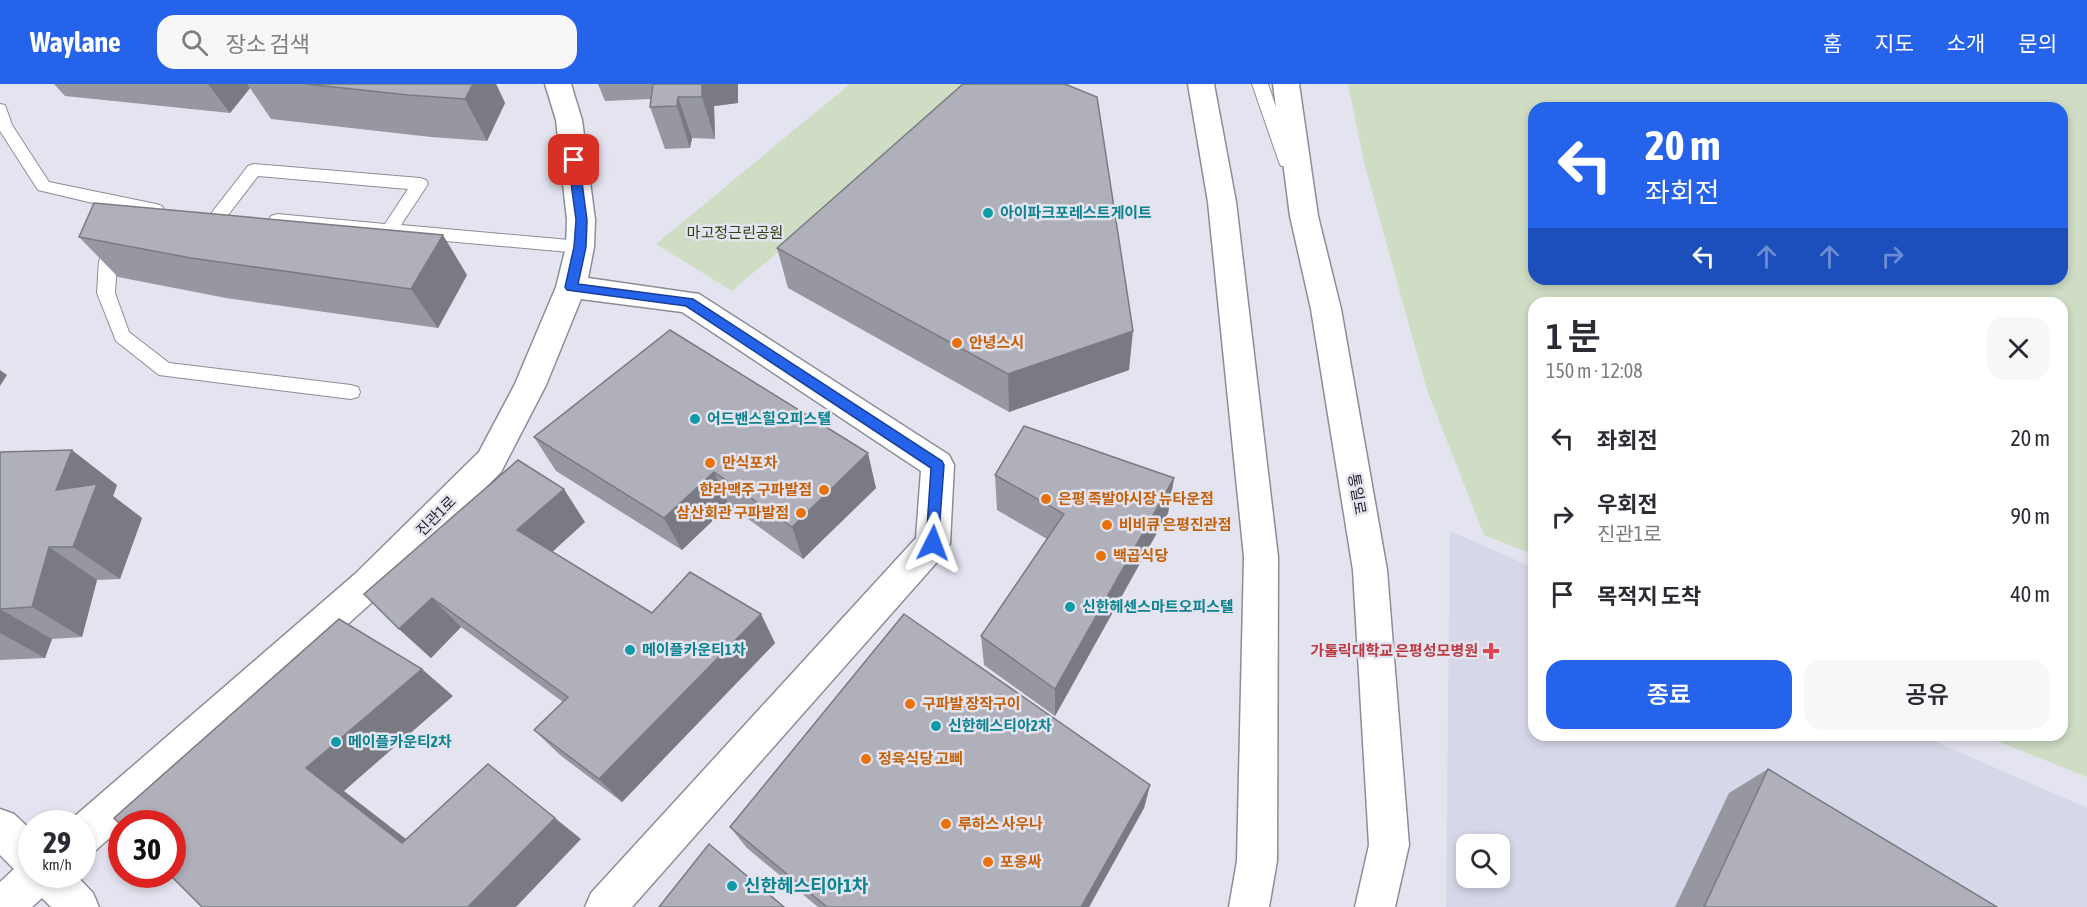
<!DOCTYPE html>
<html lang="ko">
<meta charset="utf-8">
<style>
body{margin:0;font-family:"Asap Condensed","Noto Sans KR",sans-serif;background:#f7f7f7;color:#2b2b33;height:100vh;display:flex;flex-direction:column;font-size:22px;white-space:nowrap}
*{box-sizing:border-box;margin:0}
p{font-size:20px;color:#7c7c81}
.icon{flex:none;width:33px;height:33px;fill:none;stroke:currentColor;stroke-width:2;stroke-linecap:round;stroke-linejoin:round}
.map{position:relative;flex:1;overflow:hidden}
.drawer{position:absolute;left:1528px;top:213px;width:540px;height:444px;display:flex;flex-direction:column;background:#fff;border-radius:18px;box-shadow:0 3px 9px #0003}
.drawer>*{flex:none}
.top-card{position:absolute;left:1528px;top:18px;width:540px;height:183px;border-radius:18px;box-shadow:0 3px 9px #0003;background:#2563eb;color:#fff;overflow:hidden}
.tools{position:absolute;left:1456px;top:750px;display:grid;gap:12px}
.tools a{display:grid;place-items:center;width:54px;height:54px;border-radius:12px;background:#fff;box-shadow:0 3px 9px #0003;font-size:30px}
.speed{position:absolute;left:18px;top:726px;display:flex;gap:12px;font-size:30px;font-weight:700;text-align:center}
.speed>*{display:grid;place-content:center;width:78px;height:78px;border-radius:50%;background:#fff;box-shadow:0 3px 9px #0003;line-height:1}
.speed small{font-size:15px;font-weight:400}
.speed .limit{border:9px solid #d22;background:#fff;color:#111}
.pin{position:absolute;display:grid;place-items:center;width:51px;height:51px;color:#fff;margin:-26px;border-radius:12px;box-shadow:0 3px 9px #0006}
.me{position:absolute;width:66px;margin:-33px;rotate:3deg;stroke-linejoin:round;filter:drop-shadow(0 0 4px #0008)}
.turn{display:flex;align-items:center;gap:21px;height:126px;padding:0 18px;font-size:27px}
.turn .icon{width:78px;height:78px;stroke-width:2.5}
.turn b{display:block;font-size:42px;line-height:51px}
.lanes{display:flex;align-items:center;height:57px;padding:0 18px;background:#0003;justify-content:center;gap:30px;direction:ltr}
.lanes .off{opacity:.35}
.round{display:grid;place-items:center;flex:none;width:63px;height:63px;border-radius:18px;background:#f7f7f7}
.headline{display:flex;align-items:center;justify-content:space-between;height:102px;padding:0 18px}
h1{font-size:36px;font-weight:600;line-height:45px}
.cta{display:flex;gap:12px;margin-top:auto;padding:12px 18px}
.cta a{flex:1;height:69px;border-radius:18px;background:#2563eb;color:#fff;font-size:24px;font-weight:600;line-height:69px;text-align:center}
.cta a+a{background:#f7f7f7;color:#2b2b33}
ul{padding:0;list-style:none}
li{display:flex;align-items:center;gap:18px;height:78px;padding:0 18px}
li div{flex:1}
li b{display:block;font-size:22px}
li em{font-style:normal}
header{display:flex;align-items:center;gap:36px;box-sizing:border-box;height:84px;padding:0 30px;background:#2563eb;color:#fff}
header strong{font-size:28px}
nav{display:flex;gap:33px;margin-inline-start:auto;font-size:21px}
.search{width:420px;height:54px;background:#f7f7f7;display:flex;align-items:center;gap:15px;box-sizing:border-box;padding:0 21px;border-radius:18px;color:#7c7c81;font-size:22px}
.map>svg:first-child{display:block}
.built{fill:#d6d7e8;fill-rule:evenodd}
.green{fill:#cfddc4;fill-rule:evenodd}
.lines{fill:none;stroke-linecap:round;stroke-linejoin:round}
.lane-casing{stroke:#8c8d96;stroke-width:2}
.street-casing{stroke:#8c8d96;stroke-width:3}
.secondary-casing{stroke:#8c8d96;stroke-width:3}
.primary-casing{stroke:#8c8d96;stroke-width:3}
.lane{fill:#fff;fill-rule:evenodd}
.street{fill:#fff;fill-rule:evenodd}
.secondary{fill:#fff;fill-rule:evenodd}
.primary{fill:#fff;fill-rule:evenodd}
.wall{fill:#9697a0}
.shaded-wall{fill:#7a7b82}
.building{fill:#afb0ba;stroke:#7a7b82;stroke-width:1.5}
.route{fill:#2563eb;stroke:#184099;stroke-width:1.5}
.culture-dot{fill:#0f9aa8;stroke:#e3e4ef;stroke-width:2}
.food-dot{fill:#e8710a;stroke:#e3e4ef;stroke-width:2}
.health-dot{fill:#e0444e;stroke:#e3e4ef;stroke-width:2}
.labels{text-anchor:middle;stroke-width:5;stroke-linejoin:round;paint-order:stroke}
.culture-label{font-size:15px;font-weight:bold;fill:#0d838f;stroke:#e3e4ef;text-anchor:start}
.park-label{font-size:15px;fill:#2c4312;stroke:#e3e4ef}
.food-label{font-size:15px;font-weight:bold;fill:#c56008;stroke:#e3e4ef;text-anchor:start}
.street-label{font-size:15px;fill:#252529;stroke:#e3e4ef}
.health-label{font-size:15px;font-weight:bold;fill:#be3a42;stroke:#e3e4ef;text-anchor:end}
.near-culture-label{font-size:18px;font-weight:bold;fill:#0d838f;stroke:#e3e4ef;text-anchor:start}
</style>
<header>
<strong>Waylane</strong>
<div class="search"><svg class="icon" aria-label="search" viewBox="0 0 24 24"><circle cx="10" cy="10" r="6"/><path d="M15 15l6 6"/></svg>장소 검색</div>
<nav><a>홈</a><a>지도</a><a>소개</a><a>문의</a></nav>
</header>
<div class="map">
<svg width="2087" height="823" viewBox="0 0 2087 823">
<rect width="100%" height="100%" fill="#e3e4ef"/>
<path class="built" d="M1450,447l84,37v167h386l167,73v99h-641zM1467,760h33v34h-33z"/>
<g class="green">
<path d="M850,0h126l-244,207 -76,-47z"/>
<path d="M1348,0h739v693l-105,-42h80v-432h-528v252l-50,-20 -57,-145 -63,-228zM1534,24h528v171h-528z"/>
</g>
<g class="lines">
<defs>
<g id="lane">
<path d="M1252,0h16l27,78 -2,4h-12l-2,-4z"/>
<path d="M0,20l5,1 7,20 37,57 107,22 6,2 2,4 -2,4 -6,2 -17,-2 -101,-24 -38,-59z"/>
<path d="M254,80l166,14 6,2 2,4 -27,41 179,16 6,2 2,4 -2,4 -6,2 -303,-27 -6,-2 -2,-4 2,-4 6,-2 108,10 23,-35 -150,-13 -33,43h-12l-2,-4 2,-4 35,-45z"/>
<path d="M118,154l6,2 2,4 -9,17 -2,32 14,39 40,31 182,22 7,2 2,5 -2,5 -7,2 -192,-24 -43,-34 -19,-48 2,-32 13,-21z"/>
</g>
<path id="street" d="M545,0h26l11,36 13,100 -1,27 -6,31 111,16 250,161 5,10 -4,78 -5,10 -313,354h-47l6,-14 325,-355 5,-67 -239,-159 -101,-13 -35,86 -45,87 -122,124 -254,228h-3v3l-26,23 -14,5v-31l-14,-2 287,-248 124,-122 36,-68 41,-97 10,-40 1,-27 -11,-100z"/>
<path id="secondary" d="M0,725l14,5 18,17v43h43l18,19 6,14h-48l-9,-9 -10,9h-32v-25l14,-13 -14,-14z"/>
<g id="primary">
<path d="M1188,0h26l22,118 42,355 -1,304 -8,46h-40l8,-46 7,-304 -36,-355z"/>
<path d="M1273,0h26l19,132 23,93 46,261 22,275 -14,62h-40l14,-62 -16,-275 -42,-261 -21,-93z"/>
</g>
</defs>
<use href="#lane" class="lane-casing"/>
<use href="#street" class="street-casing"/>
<use href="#secondary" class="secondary-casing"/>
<use href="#primary" class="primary-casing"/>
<use href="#lane" class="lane"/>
<use href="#street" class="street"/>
<use href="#secondary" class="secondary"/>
<use href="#primary" class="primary"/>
</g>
<g class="wall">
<path d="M54,0h442l9,19 -18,38 -56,-4 -160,-18 -21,-31 -20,25 -165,-17z"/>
<path d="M598,0h140v19l-24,3 1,33 -23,-1 -2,10 -25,1 -15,-42 1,-8 -46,2z"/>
<path d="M79,153l388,38 -29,53 -212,-30 -108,-21z"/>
<path d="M777,164l352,122 -120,42 -221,-124z"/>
<path d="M534,353l342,51 -73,71 -74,-54 -47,45 -126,-79z"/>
<path d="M0,370l117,31 -4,11 29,22 -22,61 -23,1 -15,57 -30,2 -7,19 -45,2z"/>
<path d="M995,391l179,3 -6,35 -113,203 -71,-51 -3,-29 66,-97 -50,-29z"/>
<path d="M585,438l-33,30 100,61 123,30 -153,159 -62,-47 -26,-25 29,-28 -102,-75 -30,31 -32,-29 -35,-35z"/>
<path d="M1768,685l229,138h-322l54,-114z"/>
<path d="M1150,701l-6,23 -55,99h-271l-71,-59 -17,-21z"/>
</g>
<g class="shaded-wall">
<path d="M208,0h39l3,4 -20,25z"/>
<path d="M473,0h23l9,19 -18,38 -22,-42z"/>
<path d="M702,0h36v19l-24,3 1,33 -13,-42z"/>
<path d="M678,13l14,41 -2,10 -13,-42z"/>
<path d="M443,151l24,40 -29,53 -27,-39z"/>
<path d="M1133,247l-4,39 -120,42 -1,-38z"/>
<path d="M0,286l7,5 -7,11z"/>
<path d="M72,366l45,35 -4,11 29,22 -22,61 -47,-32 -17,-57z"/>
<path d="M868,369l8,35 -73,71 -11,-32z"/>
<path d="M714,388l15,33 -47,45 -18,-32z"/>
<path d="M1174,394l-6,35 -113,203v-27z"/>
<path d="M564,405l21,33 -44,40 -24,-32z"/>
<path d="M49,463l48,33 -15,57 -50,-30z"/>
<path d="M432,514l29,29 -30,31 -32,-29z"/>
<path d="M0,525l52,30 -7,19 -45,-25z"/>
<path d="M761,530l14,29 -153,159 -23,-23z"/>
<path d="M422,585l31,27 -109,95 93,72 -35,-20 -96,-75z"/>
<path d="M1150,701l-6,23 -55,99h-8z"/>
<path d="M555,734l26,21 -65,68h-48z"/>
</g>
<g class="building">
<path d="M306,0h167l-8,15 -57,-4z"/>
<path d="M653,0h49v13h-24l-1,9 -27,1z"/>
<path d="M963,0h102l32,13 36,234 -125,43 -231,-126z"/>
<path d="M94,119l349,32 -32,54 -220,-31 -112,-21z"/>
<path d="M670,246l198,123 -76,74 -78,-55 -50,46 -130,-81z"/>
<path d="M1024,342l150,52 -119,211 -74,-53 83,-122 -69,-39z"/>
<path d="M72,366l-16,40 41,-6 -24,63h-24l-17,60 -32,2v-155l1,-2z"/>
<path d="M518,376l46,29 -47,41 135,83 38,-41 71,42 -162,165 -65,-49 34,-33 -136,-99 -33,31 -35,-35z"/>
<path d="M904,530l246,171 -69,122h-254l-97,-80z"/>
<path d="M339,535l83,50 -116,99 96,75 86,-79 67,54 -87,89h-266l-33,-33h3v-50h-50v2l-8,-8z"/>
<path d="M1768,685l229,138h-293z"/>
<path d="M709,760l75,63h-125z"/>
</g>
<path class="route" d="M574,72l5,4 8,60 -1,27 -8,37 115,15 249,162 2,4 -6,82h-9l-3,-4 5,-75 -245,-162 -119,-16 -2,-3 9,-40 2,-27 -8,-60z"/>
<g class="culture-dot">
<circle cx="988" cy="129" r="6"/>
<circle cx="695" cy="335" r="6"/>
<circle cx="1070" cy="523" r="6"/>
<circle cx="630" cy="566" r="6"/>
<circle cx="936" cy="642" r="6"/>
<circle cx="336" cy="658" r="6"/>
<circle cx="732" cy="802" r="6"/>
</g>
<g class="food-dot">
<circle cx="957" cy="259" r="6"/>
<circle cx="710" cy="379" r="6"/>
<circle cx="824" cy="406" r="6"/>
<circle cx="1046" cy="415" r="6"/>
<circle cx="801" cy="429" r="6"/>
<circle cx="1107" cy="441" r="6"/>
<circle cx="1101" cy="472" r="6"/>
<circle cx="910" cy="620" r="6"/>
<circle cx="866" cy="675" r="6"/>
<circle cx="946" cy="740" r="6"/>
<circle cx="988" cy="778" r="6"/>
</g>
<path class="health-dot" d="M1488 558h6v6h6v6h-6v6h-6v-6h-6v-6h6z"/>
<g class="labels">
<g class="culture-label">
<text x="1000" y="134">아이파크포레스트게이트</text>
<text x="707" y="340">어드밴스힐오피스텔</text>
<text x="1082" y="528">신한헤센스마트오피스텔</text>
<text x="642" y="571">메이플카운티1차</text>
<text x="948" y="647">신한헤스티아2차</text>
<text x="348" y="663">메이플카운티2차</text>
</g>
<g class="park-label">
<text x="735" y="154">마고정근린공원</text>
</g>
<g class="food-label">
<text x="969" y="264">안녕스시</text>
<text x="722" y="384">만식포차</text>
<text x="812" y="411" text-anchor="end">한라맥주 구파발점</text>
<text x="1058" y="420">은평 족발야시장 뉴타운점</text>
<text x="789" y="434" text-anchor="end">삼산회관 구파발점</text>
<text x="1119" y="446">비비큐 은평진관점</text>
<text x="1113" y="477">백곱식당</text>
<text x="922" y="625">구파발 장작구이</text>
<text x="878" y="680">정육식당 고삐</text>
<text x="958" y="745">루하스 사우나</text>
<text x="1000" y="783">포옹싸</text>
</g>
<g class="street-label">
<text transform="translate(1357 410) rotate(80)" y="5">통일로</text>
<text transform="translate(436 432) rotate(-45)" y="5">진관1로</text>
</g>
<g class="health-label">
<text x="1478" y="572">가톨릭대학교 은평성모병원</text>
</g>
<g class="near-culture-label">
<text x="744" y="808">신한헤스티아1차</text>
</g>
</g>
</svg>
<div class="tools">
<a><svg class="icon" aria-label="search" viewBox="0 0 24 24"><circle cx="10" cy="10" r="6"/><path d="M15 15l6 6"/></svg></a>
</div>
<div class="speed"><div>29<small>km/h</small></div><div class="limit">30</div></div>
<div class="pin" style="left:574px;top:76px;background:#d93025"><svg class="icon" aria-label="arrive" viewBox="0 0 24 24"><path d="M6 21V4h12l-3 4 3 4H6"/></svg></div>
<svg class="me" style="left:933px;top:459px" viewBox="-20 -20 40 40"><path d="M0-17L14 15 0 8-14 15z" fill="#2563eb" stroke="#fff" stroke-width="4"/></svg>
<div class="top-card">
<div class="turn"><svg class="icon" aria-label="left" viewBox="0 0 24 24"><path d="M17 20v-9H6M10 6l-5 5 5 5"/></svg><div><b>20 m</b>좌회전</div></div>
<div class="lanes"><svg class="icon" aria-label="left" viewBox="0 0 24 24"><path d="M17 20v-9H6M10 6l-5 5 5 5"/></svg><svg class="icon off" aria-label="ahead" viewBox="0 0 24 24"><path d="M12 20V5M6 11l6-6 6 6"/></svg><svg class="icon off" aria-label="ahead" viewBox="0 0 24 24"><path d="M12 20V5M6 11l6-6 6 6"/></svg><svg class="icon off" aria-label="right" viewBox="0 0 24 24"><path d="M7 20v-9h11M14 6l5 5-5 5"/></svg></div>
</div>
<section class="drawer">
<div class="headline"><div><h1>1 분</h1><p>150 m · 12:08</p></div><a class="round"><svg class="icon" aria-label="close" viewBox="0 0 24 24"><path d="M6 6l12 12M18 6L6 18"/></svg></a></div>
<ul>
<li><svg class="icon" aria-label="left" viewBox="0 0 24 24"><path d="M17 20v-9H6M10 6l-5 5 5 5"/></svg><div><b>좌회전</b></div><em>20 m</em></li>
<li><svg class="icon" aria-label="right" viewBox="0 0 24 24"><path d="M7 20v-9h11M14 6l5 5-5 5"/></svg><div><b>우회전</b><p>진관1로</p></div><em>90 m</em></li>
<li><svg class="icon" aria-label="arrive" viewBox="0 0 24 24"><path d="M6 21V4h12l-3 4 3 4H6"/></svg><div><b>목적지 도착</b></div><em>40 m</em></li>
</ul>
<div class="cta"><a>종료</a><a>공유</a></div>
</section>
</div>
